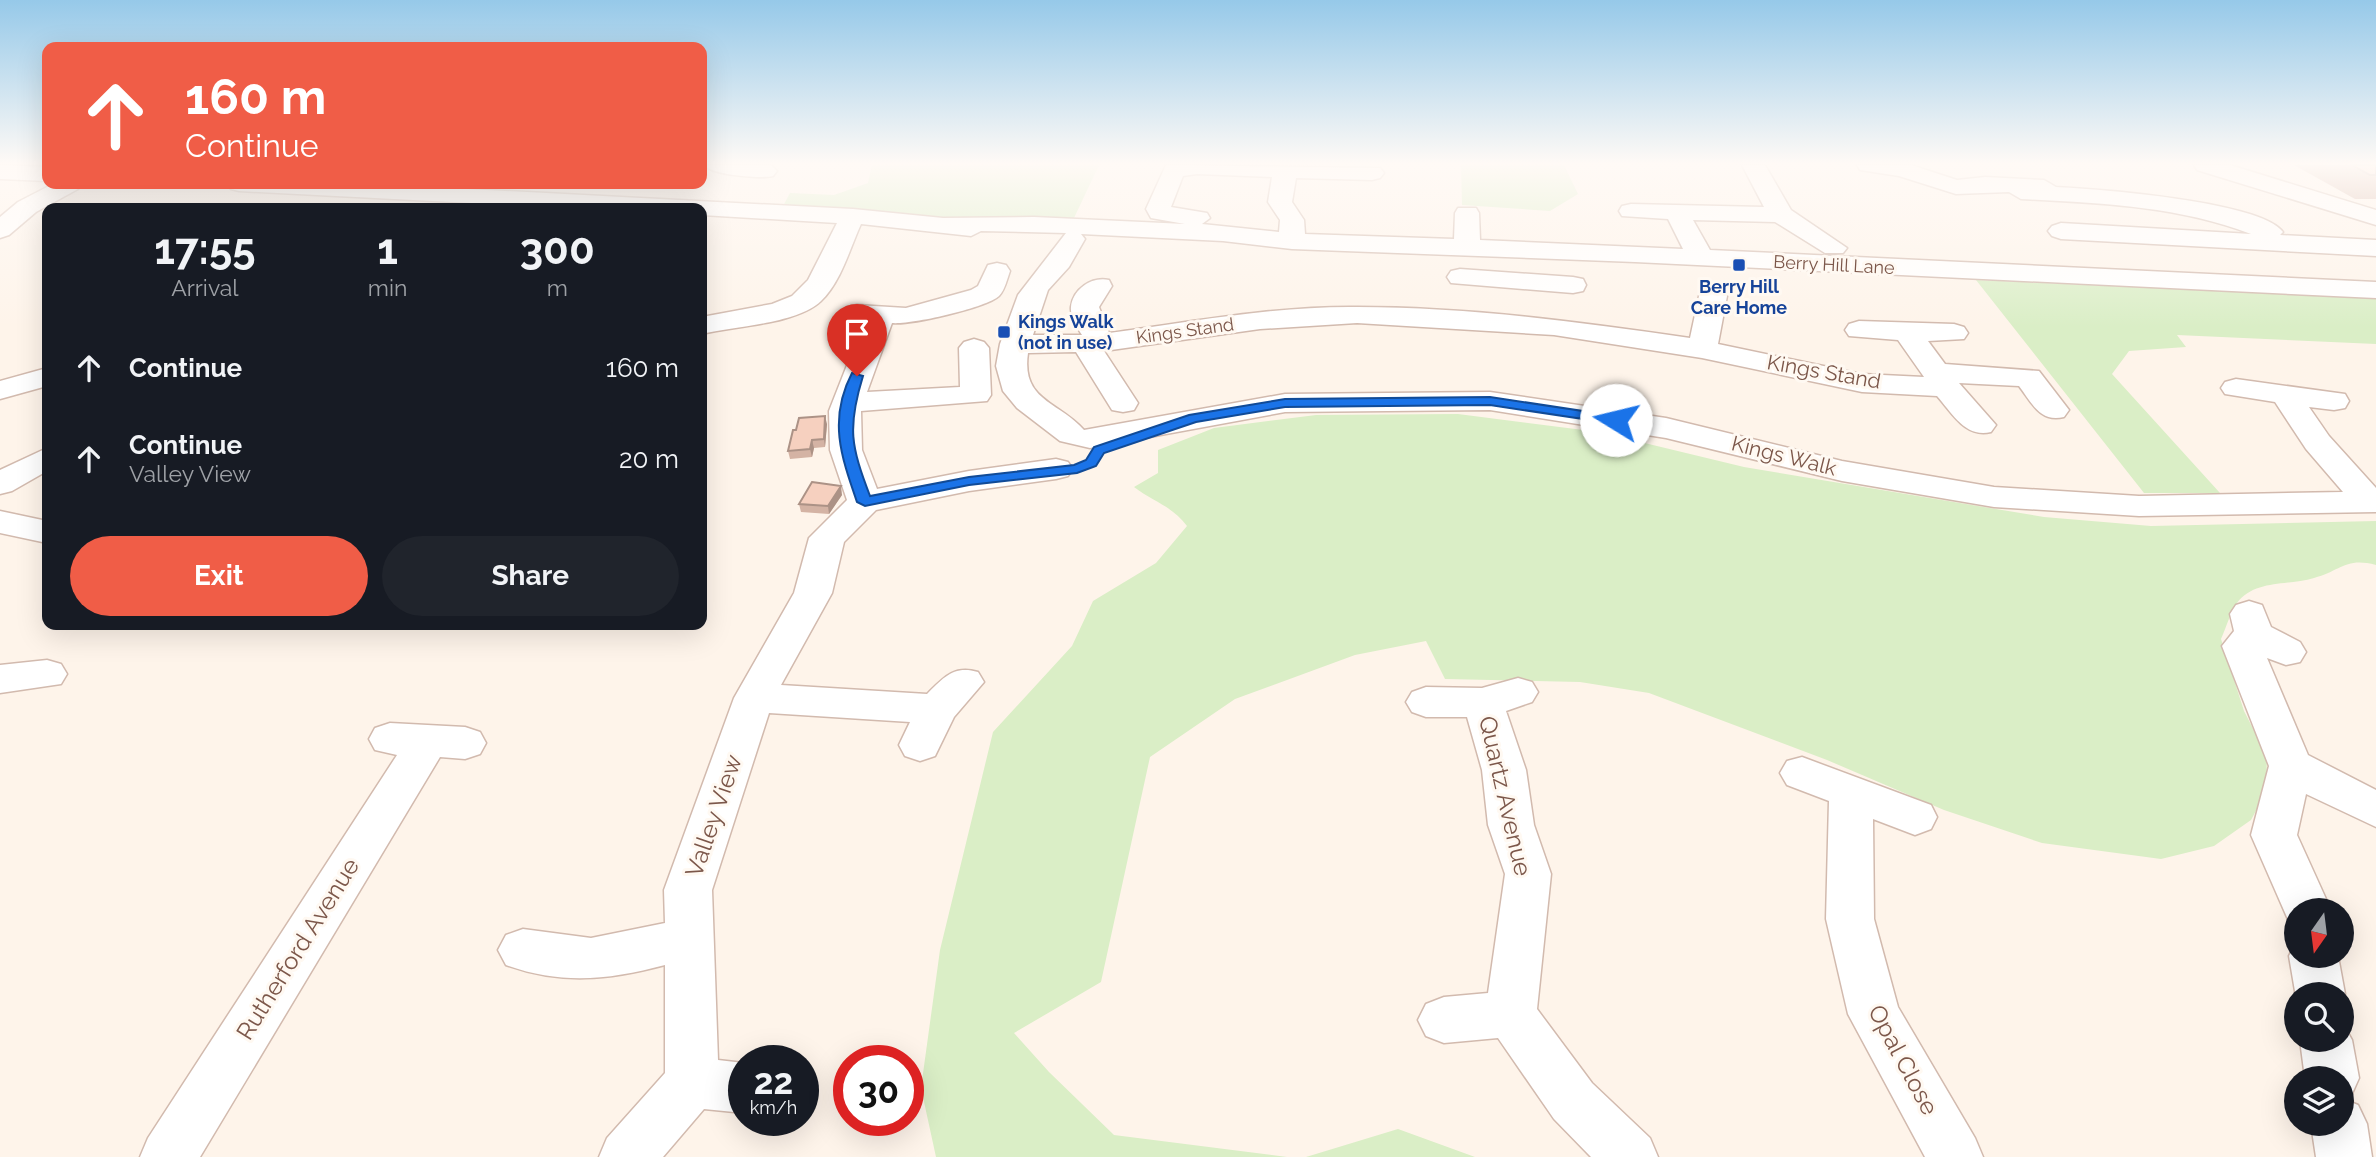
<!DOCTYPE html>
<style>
body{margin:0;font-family:Raleway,sans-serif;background:#20242c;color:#f1f3f6;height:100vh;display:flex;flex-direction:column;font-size:26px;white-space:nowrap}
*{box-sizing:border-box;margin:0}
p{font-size:23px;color:#9ea1a6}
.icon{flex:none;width:38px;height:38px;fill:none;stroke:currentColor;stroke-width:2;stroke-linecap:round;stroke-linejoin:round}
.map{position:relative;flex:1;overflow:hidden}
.drawer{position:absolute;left:42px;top:203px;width:665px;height:427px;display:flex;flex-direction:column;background:#171b24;border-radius:14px;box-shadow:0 7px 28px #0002}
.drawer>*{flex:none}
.banner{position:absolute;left:42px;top:42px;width:665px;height:147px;border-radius:14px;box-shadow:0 7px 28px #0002;background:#f05d47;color:#fff;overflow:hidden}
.needle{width:46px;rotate:194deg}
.controls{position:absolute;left:2284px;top:898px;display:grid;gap:14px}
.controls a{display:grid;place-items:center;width:70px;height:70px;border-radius:50%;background:#171b24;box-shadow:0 7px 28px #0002;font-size:35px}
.speed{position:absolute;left:728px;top:1045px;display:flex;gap:14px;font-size:35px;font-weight:700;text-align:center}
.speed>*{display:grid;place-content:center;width:91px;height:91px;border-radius:50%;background:#171b24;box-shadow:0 7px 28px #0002;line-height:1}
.speed small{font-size:18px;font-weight:400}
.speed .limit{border:10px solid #d22;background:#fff;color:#111}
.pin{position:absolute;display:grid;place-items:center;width:60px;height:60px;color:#fff;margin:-72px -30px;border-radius:50% 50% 50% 0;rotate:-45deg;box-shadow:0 0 7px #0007}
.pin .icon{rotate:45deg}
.me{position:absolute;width:77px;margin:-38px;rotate:279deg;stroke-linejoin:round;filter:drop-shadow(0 0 5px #0008)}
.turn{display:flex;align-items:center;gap:24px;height:147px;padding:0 28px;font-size:32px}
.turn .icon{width:91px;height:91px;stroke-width:2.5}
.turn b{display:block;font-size:49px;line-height:60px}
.eta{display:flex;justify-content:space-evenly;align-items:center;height:119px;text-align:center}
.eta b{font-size:42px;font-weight:700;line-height:49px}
.cta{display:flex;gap:14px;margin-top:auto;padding:14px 28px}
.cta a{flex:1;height:80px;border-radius:42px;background:#f05d47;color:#fff;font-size:28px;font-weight:700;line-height:80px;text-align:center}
.cta a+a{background:#20242c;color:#f1f3f6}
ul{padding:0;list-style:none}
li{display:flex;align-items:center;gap:21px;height:91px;padding:0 28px}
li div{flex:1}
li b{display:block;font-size:26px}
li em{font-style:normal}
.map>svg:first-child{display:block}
.green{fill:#daeec6}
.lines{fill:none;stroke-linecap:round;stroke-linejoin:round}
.minor-casing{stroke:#d2baae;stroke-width:3}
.minor{fill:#fff;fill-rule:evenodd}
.wall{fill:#d4b3a4}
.shaded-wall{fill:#ac9286}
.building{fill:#f6d0bf;stroke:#ac9286;stroke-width:2}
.route{fill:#1a73e8;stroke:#114b97;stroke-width:2}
.transit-dot{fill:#1a4fb4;stroke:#fff9f2;stroke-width:2.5}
.labels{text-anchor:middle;stroke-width:6;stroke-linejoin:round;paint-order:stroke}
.far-street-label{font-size:18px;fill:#7c574a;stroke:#fff9f2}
.far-transit-label{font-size:18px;font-weight:bold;fill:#164399;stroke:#fff9f2}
.street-label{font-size:21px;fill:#7c574a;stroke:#fff9f2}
.near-street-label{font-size:24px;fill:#7c574a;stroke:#fff9f2}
</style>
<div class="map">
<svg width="2376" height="1157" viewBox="0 0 2376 1157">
<rect width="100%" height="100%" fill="#fef4ea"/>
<g class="green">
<path d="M872,165h227l-25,53 -138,-1 -153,-11 7,-13 44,2 34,-12z"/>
<path d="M1461,165h103l14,29 -28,17 -88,-6z"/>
<path d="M1976,280l400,18v46l-199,-9 9,12 -57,4 -17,23 108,119h-76z"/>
<path d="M1458,414l141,18 145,35 300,50 107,9 225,-5v44c-31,-8 -35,6 -62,13 -25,8 -59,1 -77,25 -7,10 -11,25 -16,36l23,72 23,45 -1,36 -15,28 -37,26 -53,13 -119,-16 -98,-33 -117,-50 -178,-67 -69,-11 -135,-3 -19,-38 -71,14 -120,44 -85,58 -49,225 -87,51 35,39 65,63 173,22h-351l-15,-69 19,-138 53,-218 79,-86 21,-45 63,-38 31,-37c-15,-20 -33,-24 -53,-39l24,-14v-23l56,-22 102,-13z"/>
<path d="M1398,1129l77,28h-169z"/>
</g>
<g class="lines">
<defs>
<g id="minor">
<path d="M0,165l47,2v14l-47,-2z"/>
<path d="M704,165h67l6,6 -4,5c-13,3 -61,-1 -69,-11z"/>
<path d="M1166,165l214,3 4,5 -4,5 -8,2 -76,-2 -4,24 12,18 1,14 149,5 1,-26 3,-5h18l3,5 1,27 203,9 -15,-30 -46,-3 -3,-5 3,-5 9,-2 133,3 -22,-42h23l26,45 56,38 -4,5h-18l-50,-31 -82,-2 17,30 666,32v16l-741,-36 -343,-13 -69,-8 -142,-7 4,5 -16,28 -21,23 -15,45h49c-5,-8 -12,-18 -11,-28 2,-18 21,-31 38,-27l3,6 -13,21 10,26c82,-11 165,-27 248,-26 112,0 223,15 333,31l9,-42 4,-6h20l4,6 -9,48 144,30 62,3 -26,-37 -49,-4 -4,-6 4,-6 10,-3 95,3 10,3 4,6 -4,6 -36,2 17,23 94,7 30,39 -5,7c-24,6 -32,-14 -45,-31l-60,-3 37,42 -5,7c-26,6 -38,-18 -54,-36l-75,-4 -160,-34 -148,-23 -197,-12 -97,6 -156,22 34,52 -4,7 -11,2 -11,-2 -36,-58 -48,1c-7,48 30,48 56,77l201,-36 205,-2 176,26 176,43 152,26 145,9 204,-4 -37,-43 -31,-47 -50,-8 -4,-6 4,-6 11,-3 109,15 4,7 -4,7 -11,2 -25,-3 20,29 47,52v24l-237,4 -145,-9 -152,-26 -176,-43 -176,-28 -205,2 -195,36 -30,-7 -43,-33 -14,-17 -7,-25 4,-22 18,-49 48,-62 -85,-2 -10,5 -110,-12c-11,24 -20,58 -40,77 -24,23 -86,25 -119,33v-17l70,-13 20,-8 16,-16 29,-57 -135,-8v-7h-136l-327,-17 -8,-2 -4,-5h144l482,25 90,9 91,-1 151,7 -34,-6 -5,-9zM1197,174l75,3 -4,25 12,18 -1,12 -77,-8 8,-6 -3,-5 -36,-6 12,-31z"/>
<path d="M1857,165h54l46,15 28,-3 59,3 12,7c40,2 205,14 227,45l-3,3 96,5v16l-315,-17 -9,-3 -4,-5 4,-5 9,-3 190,11c-73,-28 -152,-31 -230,-35l-12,-7 -53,2 -57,-18 -39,-6z"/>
<path d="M2194,165h36l146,45v15l-179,-55z"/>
<path d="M53,184h29l-4,5 -42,23 -27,23 -9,3v-21l18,-15z"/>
<path d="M997,263l9,2 4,6c-3,8 -5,19 -11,25 -13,12 -89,29 -107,27l-25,69 93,-5 -1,-39 5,-6 10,-3 10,3 5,6 2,47 -4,6 -126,10 1,39 15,39 92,-18 87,-12 12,3 5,7 -5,7 -12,3 -87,12 -93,19 -32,32 -12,51 -51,92 146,9c17,-17 27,-29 51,-22l6,10 -30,35 -19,39 -15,5 -15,-5 -6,-11 11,-23 -141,-9 -57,177 6,170 26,3v50l-40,-4 -41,48h-64l8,-19 58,-65v-108c-56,15 -104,20 -159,0l-8,-15 8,-15 17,-6 68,9 74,-15 -1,-33 70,-192 60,-105 15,-55 38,-38 -17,-50 -1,-39 35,-89 -17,-3 -4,-6 4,-6 10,-2 49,3 65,-18 7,-4 10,-21z"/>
<path d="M1460,269l113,8 10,2 3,6 -3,6 -10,2 -122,-10 -4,-6 4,-6z"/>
<path d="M47,368v18l-47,13v-18z"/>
<path d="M47,448v23l-35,20 -12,3v-24z"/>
<path d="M0,511l47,10v22l-47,-10z"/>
<path d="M2249,601l13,4 9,22 29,15 6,10 -6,10 -14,3 -19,-7 41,97 68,35v37l-70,-33 -9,41 34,75h-35v16l-6,-2 -39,-89 18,-69 -47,-120 12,-15 -4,-17 6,-9z"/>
<path d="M47,660l14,4 6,10 -6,10 -61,9v-28z"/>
<path d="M1518,678l14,4 6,10 -6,10 -26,9 20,59 8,55 17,49 -14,135 55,74 58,55 8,19h-67l-37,-38 -56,-81 -54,5 -18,-7 -8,-16 8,-16 18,-7 44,-4 17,-119 -17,-49 -6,-55 -15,-53h-41l-14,-5 -6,-10 6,-10 14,-5 56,1z"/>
<path d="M390,723l75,4 15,5 6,11 -6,11 -15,5 -25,-2 -240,400h-60l8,-19 249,-383 -22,-5 -6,-11 6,-11z"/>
<path d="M1802,757l129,48 6,12 -6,12 -16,6 -42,-16 1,100 24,88 77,131 8,19h-58l-77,-143 -22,-95 3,-118 -42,-16 -7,-12 7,-12z"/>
<path d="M2296,942v14h42l7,38 -3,8v-8h-46v3l-7,-41z"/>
<path d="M2342,1022l10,18 7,38 -8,18 -8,3 15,6 9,19 5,33h-56l-5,-33h31v-46h-37l-5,-38h42z"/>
</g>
</defs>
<use href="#minor" class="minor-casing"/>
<use href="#minor" class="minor"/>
</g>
<g class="wall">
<path d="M2294,165h82v34h-21z"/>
<path d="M827,424l-2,23 -11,1 -2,9 -22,2 -2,-8 8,-21z"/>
<path d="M842,495l-13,19 -28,-2 -2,-8z"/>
</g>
<g class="shaded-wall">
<path d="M825,416l2,8 -2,23 -1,-8z"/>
<path d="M812,440l2,8 -2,9 -2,-8z"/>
<path d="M841,486l1,9 -13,19 -1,-8z"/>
</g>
<g class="building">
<path d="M2352,165h24v10h-6z"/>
<path d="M825,416l-1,23 -12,1 -2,9 -22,2 5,-21h3l3,-12z"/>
<path d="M812,482l29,4 -13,20 -29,-2z"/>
</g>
<linearGradient id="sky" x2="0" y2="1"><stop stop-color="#96c9e9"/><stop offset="0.5" stop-color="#fffaf6"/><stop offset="1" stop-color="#fffaf6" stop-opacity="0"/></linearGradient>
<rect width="2376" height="327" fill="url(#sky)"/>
<path class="route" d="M852,373l11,3c-16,52 -12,70 7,120l99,-19 105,-12 12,-5 8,-13 95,-32 96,-16 205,-2 126,19 7,4 -7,4 -126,-19 -205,2 -89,15 -92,31 -8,13 -19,7 -108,12 -104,21 -8,-4c-16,-46 -29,-83 -5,-129z"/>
<g class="transit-dot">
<rect x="1732" y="258" width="14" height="14" rx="3.5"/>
<rect x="997" y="325" width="14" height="14" rx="3.5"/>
</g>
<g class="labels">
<g class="far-street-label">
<text transform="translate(1834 265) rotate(3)" y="6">Berry Hill Lane</text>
<text transform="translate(1185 331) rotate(-8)" y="6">Kings Stand</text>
</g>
<g class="far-transit-label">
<text x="1739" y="293">Berry Hill<tspan x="1739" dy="21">Care Home</tspan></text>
<text x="1018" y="328" text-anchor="start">Kings Walk<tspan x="1018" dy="21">(not in use)</tspan></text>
</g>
<g class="street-label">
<text transform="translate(1824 372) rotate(10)" y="7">Kings Stand</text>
<text transform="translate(1784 456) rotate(14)" y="7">Kings Walk</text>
</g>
<g class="near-street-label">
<text transform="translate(1505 796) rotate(77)" y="8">Quartz Avenue</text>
<text transform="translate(714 816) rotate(-71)" y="8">Valley View</text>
<text transform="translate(298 949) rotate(-58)" y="8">Rutherford Avenue</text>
<text transform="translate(1903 1060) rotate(62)" y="8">Opal Close</text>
</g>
</g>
</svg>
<div class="controls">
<a><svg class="needle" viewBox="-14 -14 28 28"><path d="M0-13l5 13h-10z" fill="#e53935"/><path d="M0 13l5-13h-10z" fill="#9ea1a6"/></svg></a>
<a><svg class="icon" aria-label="search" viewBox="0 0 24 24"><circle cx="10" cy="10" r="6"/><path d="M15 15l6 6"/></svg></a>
<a><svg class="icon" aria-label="layers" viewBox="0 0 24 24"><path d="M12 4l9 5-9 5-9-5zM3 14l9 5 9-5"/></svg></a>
</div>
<div class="speed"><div>22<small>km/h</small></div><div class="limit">30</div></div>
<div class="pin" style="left:857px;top:376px;background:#d93025"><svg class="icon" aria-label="arrive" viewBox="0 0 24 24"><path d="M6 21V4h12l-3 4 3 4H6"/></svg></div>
<svg class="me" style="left:1616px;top:420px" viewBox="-20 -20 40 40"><circle r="19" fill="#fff"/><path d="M0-13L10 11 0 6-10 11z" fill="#1a73e8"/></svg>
<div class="banner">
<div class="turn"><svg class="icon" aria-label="ahead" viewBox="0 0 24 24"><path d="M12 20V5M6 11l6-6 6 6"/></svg><div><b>160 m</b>Continue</div></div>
</div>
<section class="drawer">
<div class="eta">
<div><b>17:55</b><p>Arrival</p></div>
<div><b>1</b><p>min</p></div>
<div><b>300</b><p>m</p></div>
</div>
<ul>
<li><svg class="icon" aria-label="ahead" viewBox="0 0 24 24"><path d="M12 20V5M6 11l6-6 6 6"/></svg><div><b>Continue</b></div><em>160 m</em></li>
<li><svg class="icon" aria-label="ahead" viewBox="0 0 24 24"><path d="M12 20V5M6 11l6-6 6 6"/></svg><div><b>Continue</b><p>Valley View</p></div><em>20 m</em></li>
</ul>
<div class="cta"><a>Exit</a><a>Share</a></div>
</section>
</div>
